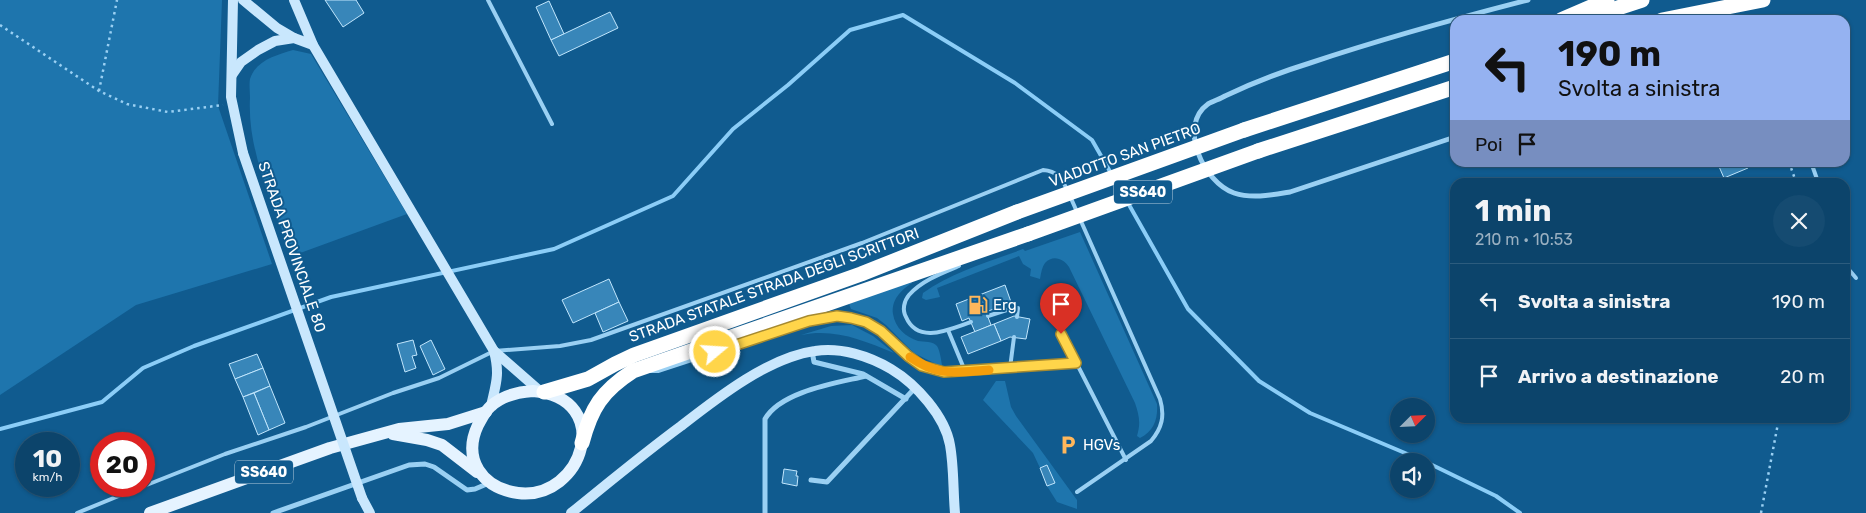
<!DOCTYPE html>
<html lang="it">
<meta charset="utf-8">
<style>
body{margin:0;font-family:Rubik,sans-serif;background:#154b71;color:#f1f3f6;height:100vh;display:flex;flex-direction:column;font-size:19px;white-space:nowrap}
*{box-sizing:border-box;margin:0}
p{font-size:16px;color:#9ab0c1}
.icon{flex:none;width:28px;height:28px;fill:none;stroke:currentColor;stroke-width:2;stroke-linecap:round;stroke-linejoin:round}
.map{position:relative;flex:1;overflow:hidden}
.details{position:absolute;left:1450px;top:178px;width:400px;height:245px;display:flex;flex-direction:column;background:#0c446b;border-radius:15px;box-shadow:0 1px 4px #0004,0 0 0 1px #2c5c7e}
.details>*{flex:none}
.guide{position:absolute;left:1450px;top:15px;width:400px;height:152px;border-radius:15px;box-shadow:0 1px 4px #0004,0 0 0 1px #2c5c7e;background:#95b2f1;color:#111;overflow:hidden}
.needle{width:32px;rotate:66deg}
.buttons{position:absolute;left:1390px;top:398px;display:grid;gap:10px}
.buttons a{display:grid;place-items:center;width:45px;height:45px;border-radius:50%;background:#0c446b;box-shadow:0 1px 4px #0004,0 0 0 1px #2c5c7e;font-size:25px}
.speed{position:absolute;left:15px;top:432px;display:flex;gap:10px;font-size:25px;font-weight:700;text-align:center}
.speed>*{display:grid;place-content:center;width:65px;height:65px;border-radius:50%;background:#0c446b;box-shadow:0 1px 4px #0004,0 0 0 1px #2c5c7e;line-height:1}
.speed small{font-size:12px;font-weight:400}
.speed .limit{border:8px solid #d22;background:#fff;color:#111}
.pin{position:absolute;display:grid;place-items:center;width:42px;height:42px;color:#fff;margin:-51px -21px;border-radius:50% 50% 50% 0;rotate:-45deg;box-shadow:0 0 5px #0007}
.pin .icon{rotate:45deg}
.me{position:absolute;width:55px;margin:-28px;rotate:72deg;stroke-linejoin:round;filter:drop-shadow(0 0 4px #0008)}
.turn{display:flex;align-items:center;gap:18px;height:105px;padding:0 25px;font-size:22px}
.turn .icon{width:65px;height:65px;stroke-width:2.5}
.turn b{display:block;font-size:35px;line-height:42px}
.then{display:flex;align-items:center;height:48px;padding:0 25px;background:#0003;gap:10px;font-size:19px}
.round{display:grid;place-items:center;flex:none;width:52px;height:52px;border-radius:26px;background:#154b71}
.head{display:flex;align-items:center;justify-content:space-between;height:85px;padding:0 25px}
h1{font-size:30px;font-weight:700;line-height:38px}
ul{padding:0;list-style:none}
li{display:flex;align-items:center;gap:15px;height:75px;padding:0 25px;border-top:1px solid #2c5c7e}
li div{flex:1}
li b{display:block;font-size:19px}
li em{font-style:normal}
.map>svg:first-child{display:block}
.green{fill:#1e75ad}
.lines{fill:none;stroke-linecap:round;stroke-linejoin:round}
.stream{stroke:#8bcdf7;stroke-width:4}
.building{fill:#3886b9;stroke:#c1e6fd}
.path{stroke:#9ad0f3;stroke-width:2.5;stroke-dasharray:2.5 4;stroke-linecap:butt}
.lane{stroke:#9ad0f3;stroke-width:4}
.street{stroke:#9ad0f3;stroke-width:5}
.secondary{stroke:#c9e7fd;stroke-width:10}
.primary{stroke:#e5f3ff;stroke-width:12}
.highway{stroke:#fff;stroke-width:15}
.secondary-bridge{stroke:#c9e7fd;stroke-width:10}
.highway-bridge{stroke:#fff;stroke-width:15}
.route-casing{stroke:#a68a30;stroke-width:12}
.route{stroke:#ffd54a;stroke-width:9}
.slow{stroke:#f59e0b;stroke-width:9}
.labels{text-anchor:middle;stroke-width:4;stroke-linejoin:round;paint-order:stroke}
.shield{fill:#105b8f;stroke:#b7cedd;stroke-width:1}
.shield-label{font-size:14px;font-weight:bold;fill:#fff}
.street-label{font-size:15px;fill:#fff;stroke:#105b8f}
.poi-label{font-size:15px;fill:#fff;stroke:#105b8f;text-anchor:start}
</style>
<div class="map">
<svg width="1866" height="513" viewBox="0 0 1866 513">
<rect width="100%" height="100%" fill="#105b8f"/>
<g class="green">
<path d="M0,0h222l-4,106 54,158 -136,41 -136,90z"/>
<path d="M293,50l18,4 96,160 -115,42c-18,-50 -45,-104 -42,-158 0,-6 -1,-14 0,-19 6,-19 27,-24 43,-29z"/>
<path d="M1080,232l77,172c1,15 -3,27 -17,34l-3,-2c4,-13 2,-21 -2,-33l-66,-136c-5,-8 -16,-13 -24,-4 -3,4 -4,10 -5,16l-10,-3 1,-7 -8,-5 -4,-8 -82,32 3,9 -14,3 -4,-2 1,-5c29,-21 66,-31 100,-44l2,2z"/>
<path d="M911,280l1,3c-11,7 -21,17 -19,31 2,14 13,23 25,27 6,1 15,0 19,5 3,5 4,13 5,19l-2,1 -26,-13 -28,-28 -9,-7 -26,-9 -2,-5z"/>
<path d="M852,325l21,11 21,17c-31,-13 -60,-25 -93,-18l30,-9z"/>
<path d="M996,381h9l6,26 5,9 61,84v9l-20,-7 -10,-16 7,-4 -7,-17 -7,3 -7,-15 -50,-53z"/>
</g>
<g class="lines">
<g class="stream">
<path d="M1115,181l9,16"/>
<path d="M1128,203l60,106 71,72 51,32 114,48"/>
<path d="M0,429l102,-27 41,-34 51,-22 137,-49 223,-48 119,-53 60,-67 55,-44 62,-55 53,-15 112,68 77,57 20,35"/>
<path d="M1426,462l70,34 24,17"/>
</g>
</g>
<g class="building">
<path d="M325,0h31l8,13 -21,14z"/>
<path d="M549,1l15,33 -13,6 -15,-33z"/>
<path d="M610,12l8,16 -59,28 -8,-16z"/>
<path d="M1717,162h29l2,6 -24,10z"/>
<path d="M609,279l10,23 -46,21 -11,-23z"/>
<path d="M1005,285l6,17 -25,10 5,13 -16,7 -6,-14 -7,3 -6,-17z"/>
<path d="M619,302l9,19 -25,11 -8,-19z"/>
<path d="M1014,316l16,3 -4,20 -16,-2 -9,4 -7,-17z"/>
<path d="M994,324l7,17 -33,13 -7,-17z"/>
<path d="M413,340l4,15 -5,1 4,12 -11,4 -8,-28z"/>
<path d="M431,340l14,29 -12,6 -13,-29z"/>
<path d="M257,354l6,14 -28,11 -6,-15z"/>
<path d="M263,368l7,18 -27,11 -8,-18z"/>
<path d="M270,386l15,37 -16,7 -15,-37z"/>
<path d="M254,393l15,37 -11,5 -15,-38z"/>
<path d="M1047,465l8,18 -8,3 -7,-18z"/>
<path d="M784,469l13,2 -1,5h2l-1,10 -15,-3z"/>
</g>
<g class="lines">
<g class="path">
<path d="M0,25l99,66 28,13 41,8 55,-7"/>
<path d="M99,91l18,-91"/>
<path d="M1789,162l7,20"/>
<path d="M1761,513l18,-95"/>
</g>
<g class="lane">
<path d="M488,0l64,124"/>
<path d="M1811,162l7,20"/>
<path d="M1758,163v-1"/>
<path d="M1070,196l7,16"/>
<path d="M1845,265l11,13"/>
<path d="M959,266c-17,7 -38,15 -50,29 -5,6 -7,15 -3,22 12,28 44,12 65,5"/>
<path d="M988,316l25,-8h5l-1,9"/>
<path d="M1054,319l72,141"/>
<path d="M948,330l17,41"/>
<path d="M1010,368l66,-5"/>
<path d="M650,371h8l165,-54c37,-2 52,8 78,33 9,8 20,16 32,20 19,6 57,0 77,-2l4,-31"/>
<path d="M144,486l81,-32 81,-27 87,-34 46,-15 55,-27 66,-5 31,-6 271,-97 181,-73c14,1 19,8 24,20"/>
<path d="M1077,492l74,-51c11,-13 14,-25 9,-42l-80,-180"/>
<path d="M77,513l66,-27"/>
</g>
<g class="street">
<path d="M1455,137l-165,55c-18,3 -38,7 -56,1 -30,-10 -57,-67 -26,-89 5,-3 12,-5 17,-8 27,-13 56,-24 85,-33 72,-24 144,-44 218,-63"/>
<path d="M812,351l2,11 49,12 43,25"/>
<path d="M811,480l16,2 88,-94"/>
<path d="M273,513l136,-48 16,-1 9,3 33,23 8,-1 14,-6"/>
<path d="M765,513v-94c16,-28 72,-36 101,-43"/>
</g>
<g class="secondary">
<path d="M233,0l-2,97 12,56"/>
<path d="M243,0l34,28 17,10"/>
<path d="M294,0l19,45 181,306c6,24 2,32 -3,55"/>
<path d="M232,75l9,-13 17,-12 17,-9 19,-3 19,7"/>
<path d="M494,351l47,41"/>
<path d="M362,498l8,15"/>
<path d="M571,513c36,-29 72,-59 110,-87 36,-28 88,-69 134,-75 26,-4 54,5 76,18 25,15 54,47 59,76 4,22 3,46 5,68"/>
</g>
<g class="primary">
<path d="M533,391c83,7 50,110 -15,102 -36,-5 -56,-34 -40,-68 4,-7 7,-14 13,-19 12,-11 27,-14 42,-15z"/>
<path d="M393,434l34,6 15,5 35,27"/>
<path d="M150,513l180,-65 69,-19 49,-5 38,-12"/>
</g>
<g class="highway">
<path d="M1561,20l46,-20"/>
<path d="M1581,20l61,-20"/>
<path d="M1662,20l101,-20"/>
<path d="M1244,130l211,-69"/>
<path d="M1258,151l197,-64"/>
<path d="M544,392l44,-13 27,-15 19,-9 227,-81 156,-62"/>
<path d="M582,443c9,-35 20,-52 51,-72l395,-137"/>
</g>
<path class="secondary-bridge" d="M243,153l119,345"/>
<g class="highway-bridge">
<path d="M1017,212l227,-82"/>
<path d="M1028,234l230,-83"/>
</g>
</g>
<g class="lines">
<defs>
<path id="route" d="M715,352l94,-31 28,-5 14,2 15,4 15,9 27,25 14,10 22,6 132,-9 -15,-29"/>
</defs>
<use href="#route" class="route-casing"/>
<use href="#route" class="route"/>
<path class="slow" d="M910,357c29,20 45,15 79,13"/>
</g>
<defs>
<symbol id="fuel-bare" viewBox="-9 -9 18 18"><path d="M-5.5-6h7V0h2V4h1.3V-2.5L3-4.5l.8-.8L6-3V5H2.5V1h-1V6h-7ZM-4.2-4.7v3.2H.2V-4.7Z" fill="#ffb75b" stroke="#105b8f" stroke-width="2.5" paint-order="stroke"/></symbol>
<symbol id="parking-bare" viewBox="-9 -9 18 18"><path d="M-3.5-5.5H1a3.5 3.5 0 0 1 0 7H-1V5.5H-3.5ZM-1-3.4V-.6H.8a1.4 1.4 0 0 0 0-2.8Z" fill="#ffb75b" stroke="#105b8f" stroke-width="2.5" paint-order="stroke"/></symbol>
</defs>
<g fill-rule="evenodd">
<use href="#fuel-bare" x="964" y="291" width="28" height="28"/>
<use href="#parking-bare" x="1054" y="431" width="28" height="28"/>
</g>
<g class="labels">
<g class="shield">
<rect x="1114" y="180.5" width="58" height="23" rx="4"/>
<rect x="235" y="460.5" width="58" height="23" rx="4"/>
</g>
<g class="shield-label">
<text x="1143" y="197">SS640</text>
<text x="264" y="477">SS640</text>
</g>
<g class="street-label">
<text transform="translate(1125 155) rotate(-20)" y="5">VIADOTTO SAN PIETRO</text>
<text transform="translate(292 247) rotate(71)" y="5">STRADA PROVINCIALE 80</text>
<text transform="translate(774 285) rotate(-20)" y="5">STRADA STATALE STRADA DEGLI SCRITTORI</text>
</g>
<g class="poi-label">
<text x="993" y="310">Erg</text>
<text x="1083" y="450">HGVs</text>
</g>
</g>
</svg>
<div class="buttons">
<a><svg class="needle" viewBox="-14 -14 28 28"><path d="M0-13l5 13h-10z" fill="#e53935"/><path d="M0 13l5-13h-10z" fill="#9ab0c1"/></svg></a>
<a><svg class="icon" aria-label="sound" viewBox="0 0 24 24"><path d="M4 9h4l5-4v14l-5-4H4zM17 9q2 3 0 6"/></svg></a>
</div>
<div class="speed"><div>10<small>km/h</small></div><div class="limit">20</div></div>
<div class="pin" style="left:1061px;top:334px;background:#d93025"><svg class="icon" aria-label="arrive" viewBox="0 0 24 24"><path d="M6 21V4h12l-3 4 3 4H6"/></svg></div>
<svg class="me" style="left:715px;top:352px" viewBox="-20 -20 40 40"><circle r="17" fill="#ffd54a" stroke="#fff" stroke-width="3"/><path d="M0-11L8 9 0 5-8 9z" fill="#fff"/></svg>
<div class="guide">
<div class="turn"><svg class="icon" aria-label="left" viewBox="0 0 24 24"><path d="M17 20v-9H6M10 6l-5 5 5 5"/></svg><div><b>190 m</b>Svolta a sinistra</div></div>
<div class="then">Poi<svg class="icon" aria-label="arrive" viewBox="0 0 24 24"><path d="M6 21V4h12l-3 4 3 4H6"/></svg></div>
</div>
<section class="details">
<div class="head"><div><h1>1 min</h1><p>210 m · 10:53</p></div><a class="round"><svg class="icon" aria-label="close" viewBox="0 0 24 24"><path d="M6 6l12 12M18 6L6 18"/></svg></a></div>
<ul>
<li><svg class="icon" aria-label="left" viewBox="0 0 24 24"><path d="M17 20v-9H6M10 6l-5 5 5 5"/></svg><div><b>Svolta a sinistra</b></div><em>190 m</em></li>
<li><svg class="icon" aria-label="arrive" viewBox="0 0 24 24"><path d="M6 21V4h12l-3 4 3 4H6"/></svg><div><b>Arrivo a destinazione</b></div><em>20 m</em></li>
</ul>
</section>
</div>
